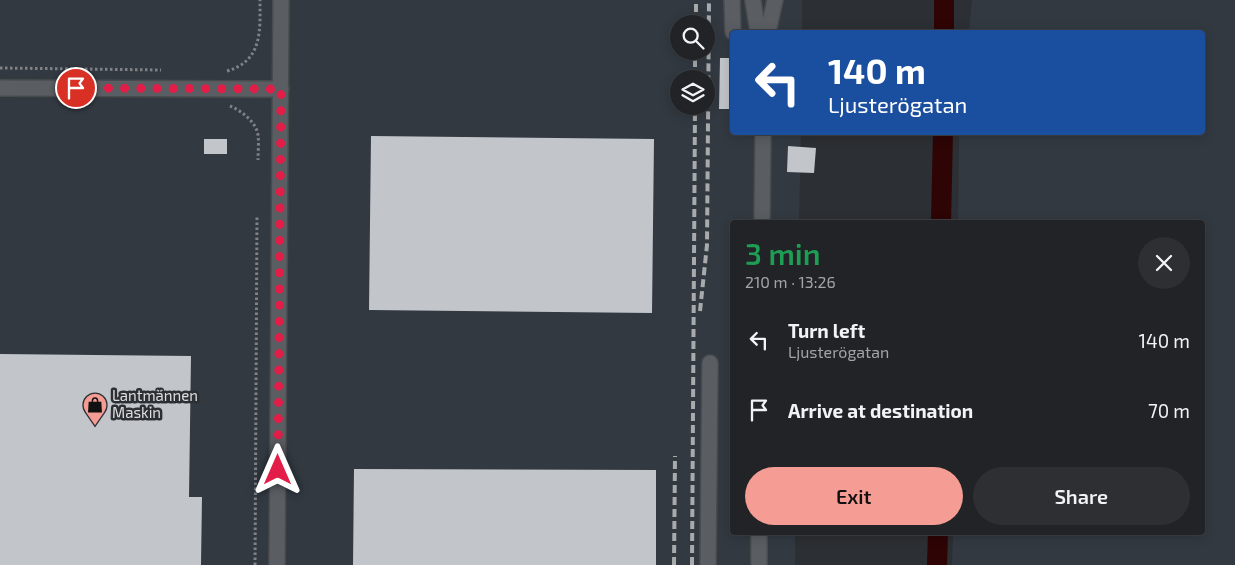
<!DOCTYPE html>
<meta charset="utf-8">
<style>
body{margin:0;font-family:"Exo 2",sans-serif;background:#2d2f32;color:#f1f3f6;height:100vh;display:flex;flex-direction:column;font-size:19px;white-space:nowrap}
*{box-sizing:border-box;margin:0}
p{font-size:16px;color:#a2a4a7}
.icon{flex:none;width:28px;height:28px;fill:none;stroke:currentColor;stroke-width:2;stroke-linecap:round;stroke-linejoin:round}
.map{position:relative;flex:1;overflow:hidden}
.panel{position:absolute;left:730px;top:220px;width:475px;height:315px;display:flex;flex-direction:column;background:#212326;border-radius:5px;box-shadow:0 2px 12px #0003,0 0 0 1px #3e4043}
.panel>*{flex:none}
.top-card{position:absolute;left:730px;top:30px;width:475px;height:105px;border-radius:5px;box-shadow:0 2px 12px #0003,0 0 0 1px #3e4043;background:#1a4fa0;color:#fff;overflow:hidden}
.fabs{position:absolute;left:670px;top:15px;display:grid;gap:10px}
.fabs a{display:grid;place-items:center;width:45px;height:45px;border-radius:50%;background:#212326;box-shadow:0 2px 12px #0003,0 0 0 1px #3e4043;font-size:25px}
.pin{position:absolute;display:grid;place-items:center;width:42px;height:42px;color:#fff;margin:-21px;border:2px solid #fff;border-radius:50%;box-shadow:0 1px 5px #0007}
.me{position:absolute;width:55px;margin:-28px;rotate:0deg;stroke-linejoin:round;filter:drop-shadow(0 0 4px #0008)}
.turn{display:flex;align-items:center;gap:18px;height:105px;padding:0 15px;font-size:22px}
.turn .icon{width:65px;height:65px;stroke-width:2.5}
.turn b{display:block;font-size:35px;line-height:42px}
.round{display:grid;place-items:center;flex:none;width:52px;height:52px;border-radius:26px;background:#2d2f32}
.head{display:flex;align-items:center;justify-content:space-between;height:85px;padding:0 15px}
h1{font-size:30px;font-weight:600;line-height:38px;color:#1e9e55}
.cta{display:flex;gap:10px;margin-top:auto;padding:10px 15px}
.cta a{flex:1;height:58px;border-radius:30px;background:#f59c94;color:#111;font-size:20px;font-weight:600;line-height:58px;text-align:center}
.cta a+a{background:#2d2f32;color:#f1f3f6}
ul{padding:0;list-style:none}
li{display:flex;align-items:center;gap:15px;height:70px;padding:0 15px}
li div{flex:1}
li b{display:block;font-size:19px}
li em{font-style:normal}
.map>svg:first-child{display:block}
.built{fill:#323941;fill-rule:evenodd}
.lines{fill:none;stroke-linecap:round;stroke-linejoin:round}
.canal{stroke:#2e0405;stroke-width:20}
.building{fill:#c2c6cb}
.minor-casing{stroke:#484b4e;stroke-width:18}
.path{stroke:#808285;stroke-width:3;stroke-dasharray:2.5 2.5;stroke-linecap:butt}
.minor{stroke:#5a5e62;stroke-width:15}
.rail{stroke:#a8aaac;stroke-width:4;stroke-dasharray:8 4;stroke-linecap:butt}
.route{stroke:#e11d48;stroke-width:9;stroke-dasharray:0 16.2}
.labels{text-anchor:middle;stroke-width:5;stroke-linejoin:round;paint-order:stroke}
.poi-label{font-size:15px;fill:#dddfe1;stroke:#2c2f33;text-anchor:start}
</style>
<div class="map">
<svg width="1235" height="565" viewBox="0 0 1235 565">
<rect width="100%" height="100%" fill="#2c2f33"/>
<g class="built">
<path d="M0,0h802v32h-70v100l69,1 -2,89h-67v310l63,1v32h-795zM679,24h27v27h-27zM679,79h27v27h-27z"/>
<path d="M972,0h263v565h-283l1,-32 249,-1v-310h-244l1,-89 243,-1v-100h-233z"/>
</g>
<g class="lines">
<g class="canal">
<path d="M944,32v-32"/>
<path d="M941,222l2,-90"/>
<path d="M937,565l1,-33"/>
</g>
</g>
<g class="building">
<path d="M720,58h12v51h-13z"/>
<path d="M371,136l283,3 -2,174 -283,-3z"/>
<rect x="204" y="139" width="23" height="15"/>
<path d="M788,146l28,2 -2,25 -27,-1z"/>
<path d="M0,354l191,2 -2,141h13l-1,68h-201z"/>
<path d="M354,469l302,1v95h-303z"/>
</g>
<g class="lines">
<defs>
<g id="minor">
<path d="M732,0l1,32"/>
<path d="M753,1l5,31"/>
<path d="M768,32l7,-32"/>
<path d="M0,88l281,1"/>
<path d="M762,222l1,-90"/>
<path d="M277,565l4,-565"/>
<path d="M708,565l2,-202"/>
<path d="M759,565v-33"/>
</g>
</defs>
<use href="#minor" class="minor-casing"/>
<g class="path">
<path d="M0,68l161,2"/>
<path d="M227,71c36,-10 33,-41 33,-71"/>
<path d="M230,106c12,5 26,16 28,29 1,8 0,17 0,25"/>
<path d="M255,565l2,-349"/>
</g>
<use href="#minor" class="minor"/>
<g class="rail">
<path d="M696,24v-24"/>
<path d="M695,79v-28"/>
<path d="M700,311l7,-66 2,-245"/>
<path d="M674,565l1,-109"/>
<path d="M692,565l3,-459"/>
</g>
</g>
<g class="lines">
<path class="route" d="M76,88l205,1 -3,381"/>
</g>
<defs>
<symbol id="shop-pin" viewBox="-11 -11 22 30"><path d="M0 17L-7.5 6A9.5 9.5 0 1 1 7.5 6Z" fill="#f59c94" stroke="#2c2f33"/><path d="M-5-2.5h2.3a2.7 3.5 0 0 1 5.4 0H5L5.5 6h-11ZM-1.5-2.5h3a1.5 2.3 0 0 0-3 0Z" fill="#111"/></symbol>
</defs>
<g fill-rule="evenodd">
<use href="#shop-pin" x="81" y="391" width="28" height="38"/>
</g>
<g class="labels">
<g class="poi-label">
<text x="112" y="401">Lantmännen<tspan x="112" dy="17">Maskin</tspan></text>
</g>
</g>
</svg>
<div class="fabs">
<a><svg class="icon" aria-label="search" viewBox="0 0 24 24"><circle cx="10" cy="10" r="6"/><path d="M15 15l6 6"/></svg></a>
<a><svg class="icon" aria-label="layers" viewBox="0 0 24 24"><path d="M12 4l9 5-9 5-9-5zM3 14l9 5 9-5"/></svg></a>
</div>
<div class="pin" style="left:76px;top:88px;background:#d93025"><svg class="icon" aria-label="arrive" viewBox="0 0 24 24"><path d="M6 21V4h12l-3 4 3 4H6"/></svg></div>
<svg class="me" style="left:278px;top:470px" viewBox="-20 -20 40 40"><path d="M0-17L14 15 0 8-14 15z" fill="#e11d48" stroke="#fff" stroke-width="4"/></svg>
<div class="top-card">
<div class="turn"><svg class="icon" aria-label="left" viewBox="0 0 24 24"><path d="M17 20v-9H6M10 6l-5 5 5 5"/></svg><div><b>140 m</b>Ljusterögatan</div></div>
</div>
<section class="panel">
<div class="head"><div><h1>3 min</h1><p>210 m · 13:26</p></div><a class="round"><svg class="icon" aria-label="close" viewBox="0 0 24 24"><path d="M6 6l12 12M18 6L6 18"/></svg></a></div>
<ul>
<li><svg class="icon" aria-label="left" viewBox="0 0 24 24"><path d="M17 20v-9H6M10 6l-5 5 5 5"/></svg><div><b>Turn left</b><p>Ljusterögatan</p></div><em>140 m</em></li>
<li><svg class="icon" aria-label="arrive" viewBox="0 0 24 24"><path d="M6 21V4h12l-3 4 3 4H6"/></svg><div><b>Arrive at destination</b></div><em>70 m</em></li>
</ul>
<div class="cta"><a>Exit</a><a>Share</a></div>
</section>
</div>
